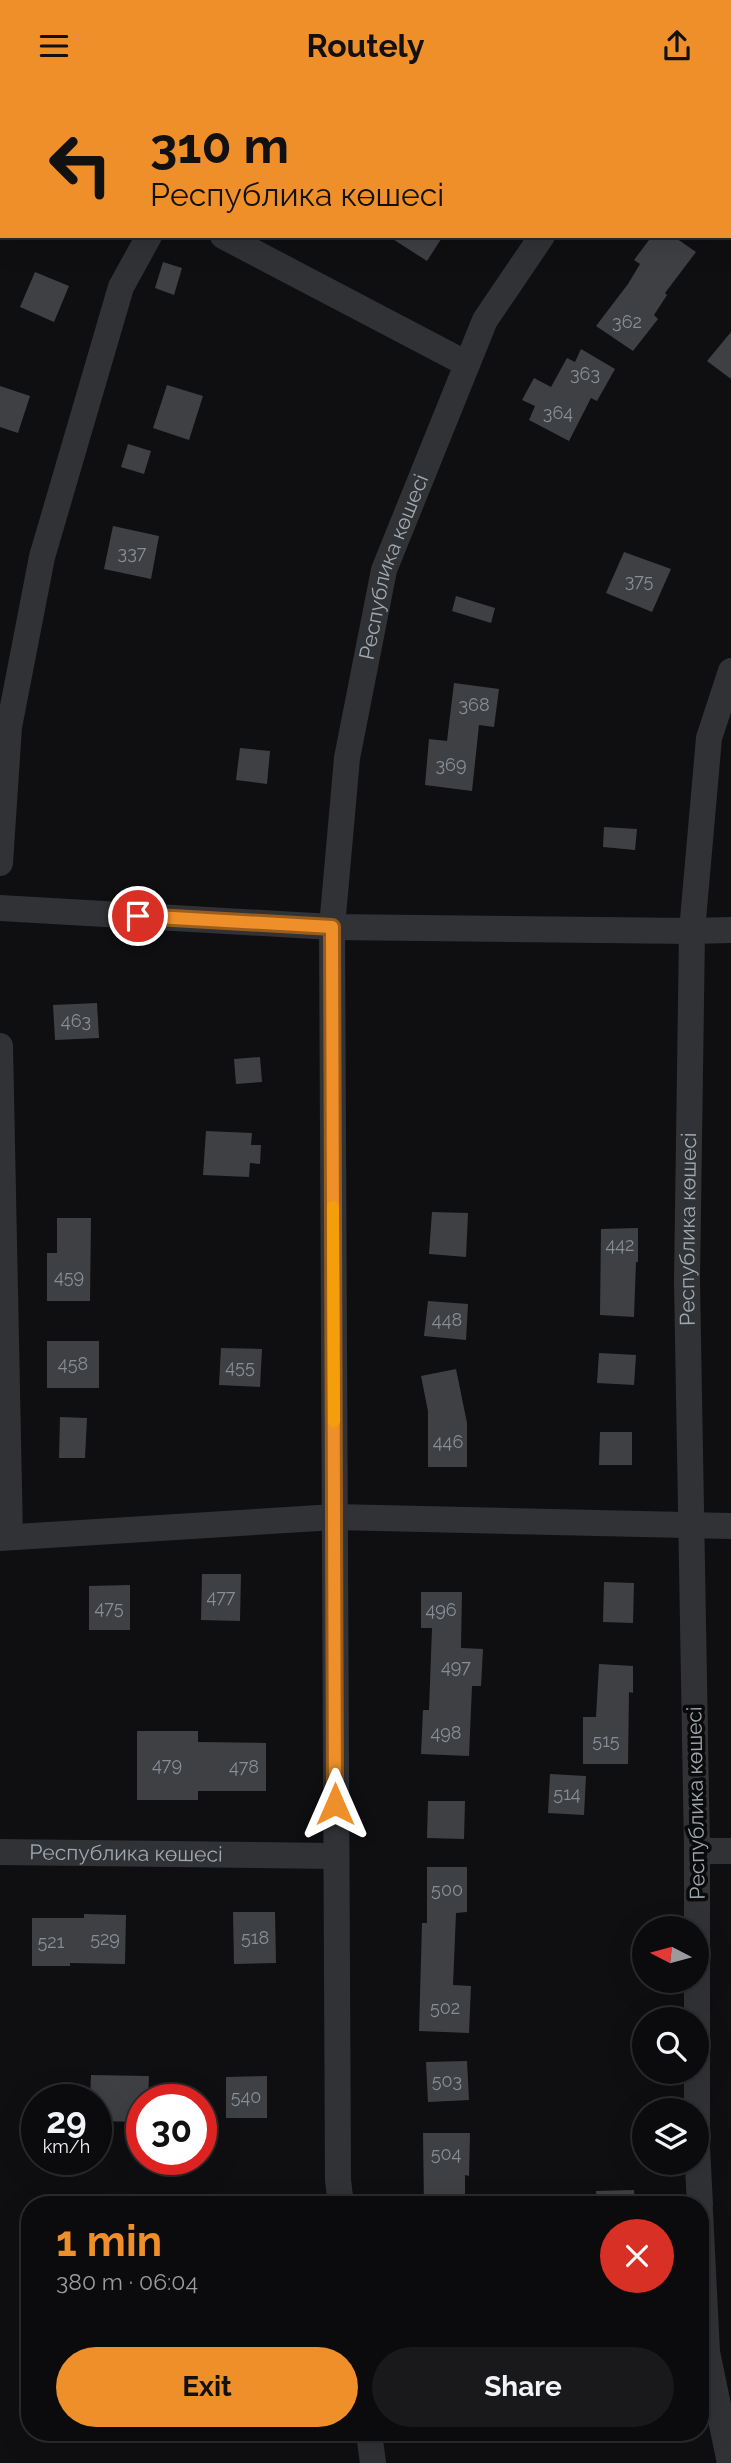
<!DOCTYPE html>
<meta charset="utf-8">
<style>
body{margin:0;font-family:Raleway,sans-serif;background:#19191b;color:#f1f3f6;height:100vh;display:flex;flex-direction:column;font-size:26px;white-space:nowrap}
*{box-sizing:border-box;margin:0}
p{font-size:23px;color:#9a9b9d}
.icon{flex:none;width:38px;height:38px;fill:none;stroke:currentColor;stroke-width:2;stroke-linecap:round;stroke-linejoin:round}
.map{position:relative;flex:1;overflow:hidden}
.sheet{position:absolute;left:21px;top:2105px;width:688px;height:245px;display:flex;flex-direction:column;background:#0b0b0d;border-radius:28px;box-shadow:0 7px 28px #0002,0 0 0 2px #2b2b2e}
.sheet>*{flex:none}
.banner{position:absolute;left:0px;top:0px;width:732px;height:147px;box-shadow:0 7px 28px #0002,0 0 0 2px #2b2b2e;background:#ef8f29;color:#111;overflow:hidden}
.needle{width:46px;rotate:276deg}
.fabs{position:absolute;left:632px;top:1825px;display:grid;gap:14px}
.fabs a{display:grid;place-items:center;width:77px;height:77px;border-radius:50%;background:#0b0b0d;box-shadow:0 7px 28px #0002,0 0 0 2px #2b2b2e;font-size:35px}
.speed{position:absolute;left:21px;top:1993px;display:flex;gap:14px;font-size:35px;font-weight:700;text-align:center}
.speed>*{display:grid;place-content:center;width:91px;height:91px;border-radius:50%;background:#0b0b0d;box-shadow:0 7px 28px #0002,0 0 0 2px #2b2b2e;line-height:1}
.speed small{font-size:18px;font-weight:400}
.speed .limit{border:10px solid #d22;background:#fff;color:#111}
.pin{position:absolute;display:grid;place-items:center;width:60px;height:60px;color:#fff;margin:-30px;border:4px solid #fff;border-radius:50%;box-shadow:0 2px 7px #0007}
.me{position:absolute;width:77px;margin:-38px;rotate:0deg;stroke-linejoin:round;filter:drop-shadow(0 0 5px #0008)}
.turn{display:flex;align-items:center;gap:24px;height:147px;padding:0 35px;font-size:32px}
.turn .icon{width:91px;height:91px;stroke-width:2.5}
.turn b{display:block;font-size:49px;line-height:60px}
.round{display:grid;place-items:center;flex:none;width:74px;height:74px;border-radius:37px;background:#19191b}
.summary{display:flex;align-items:center;justify-content:space-between;height:119px;padding:0 35px}
h1{font-size:42px;font-weight:700;line-height:52px;color:#ef8f29}
.button{display:flex;gap:14px;margin-top:auto;padding:14px 35px}
.button a{flex:1;height:80px;border-radius:42px;background:#ef8f29;color:#111;font-size:28px;font-weight:700;line-height:80px;text-align:center}
.button a+a{background:#19191b;color:#f1f3f6}
header{display:flex;justify-content:space-between;align-items:center;height:91px;padding:0 35px;background:#ef8f29;color:#111;font-size:32px;font-weight:700}
.map>svg:first-child{display:block}
.building{fill:#3e4044}
.lines{fill:none;stroke-linecap:round;stroke-linejoin:round}
.minor{stroke:#303235;stroke-width:26}
.route-casing{stroke:#9b5d1b;stroke-width:18}
.route{stroke:#ef8f29;stroke-width:12}
.slow{stroke:#f59e0b;stroke-width:12}
.labels{text-anchor:middle;stroke-width:7;stroke-linejoin:round;paint-order:stroke}
.number-label{font-size:18px;fill:#888e96}
.street-label{font-size:21px;fill:#a0a8b1;stroke:#0a0a0b}
</style>
<header><svg class="icon" aria-label="menu" viewBox="0 0 24 24"><path d="M4 6h16M4 12h16M4 18h16"/></svg>Routely<svg class="icon" aria-label="share" viewBox="0 0 24 24"><path d="M12 15V3M7 8l5-5 5 5M5 13v7h14v-7"/></svg></header>
<div class="map">
<svg width="731" height="2372" viewBox="0 0 731 2372">
<rect width="100%" height="100%" fill="#0f0f11"/>
<g class="building">
<path d="M388,145h55l-16,25z"/>
<path d="M652,145h21l23,16 -31,41 2,2 -13,20 4,4 -25,32 -37,-25 32,-42 12,-20 -6,-4z"/>
<path d="M163,171l19,6 -8,27 -19,-7z"/>
<path d="M35,181l34,14 -15,36 -34,-15z"/>
<path d="M731,241v47l-24,-18z"/>
<path d="M581,258l34,20 -18,32 -6,-3 -22,43 -40,-21 6,-14 -13,-6 12,-22 17,9 16,-29 8,4z"/>
<path d="M167,294l36,11 -14,44 -36,-12z"/>
<path d="M0,295l30,10 -12,37 -18,-6z"/>
<path d="M128,353l23,7 -7,23 -23,-7z"/>
<path d="M113,435l46,10 -8,43 -47,-10z"/>
<path d="M624,461l47,17 -19,43 -46,-19z"/>
<path d="M456,505l39,12 -4,15 -39,-12z"/>
<path d="M454,592l45,6 -5,38 -15,-2 -7,66 -47,-6 4,-46 18,2z"/>
<path d="M240,657l30,3 -3,33 -31,-4z"/>
<path d="M604,736l33,2 -2,21 -32,-3z"/>
<path d="M97,912l2,35 -44,2 -2,-35z"/>
<path d="M260,966l2,25 -26,2 -2,-25z"/>
<path d="M206,1040l46,2 -1,12h10l-1,19 -10,-1 -1,14 -46,-2z"/>
<path d="M432,1121l36,1 -2,44 -37,-3z"/>
<path d="M57,1127h34l-1,83h-43v-48h10z"/>
<path d="M638,1137v34h-2l-2,55 -34,-2 1,-86z"/>
<path d="M428,1210l40,3 -2,36 -42,-4z"/>
<rect x="47" y="1250" width="52" height="47"/>
<path d="M221,1257l41,1 -2,38 -41,-2z"/>
<path d="M599,1262l37,2 -2,30 -37,-2z"/>
<path d="M456,1278l11,54v44h-39v-56l-7,-35z"/>
<path d="M60,1326l27,1 -2,40h-26z"/>
<path d="M600,1341h32v33h-33z"/>
<path d="M202,1483h39l-1,47 -39,-1z"/>
<path d="M604,1491l30,1 -1,40 -30,-1z"/>
<path d="M130,1494v45h-41v-44z"/>
<path d="M421,1501h41l-1,56 22,1 -2,37h-9l-3,70 -48,-2 2,-44h6l3,-82h-11z"/>
<path d="M599,1573l34,2v27l-4,-1 -1,72h-45v-47h13z"/>
<path d="M137,1640h61v11l68,1v48h-68v9h-61z"/>
<path d="M550,1683l36,2 -2,39 -36,-2z"/>
<path d="M428,1710h37l-1,38 -37,-1z"/>
<path d="M427,1776h40v45l-11,1 -3,72 18,1 -2,47 -50,-2 3,-108h5z"/>
<path d="M233,1821h42l1,51 -42,1z"/>
<path d="M84,1823l42,1 -1,49 -55,-1v3h-38v-48h52z"/>
<path d="M467,1970l2,39 -41,2 -2,-40z"/>
<path d="M91,1984l58,1 -1,24h-6v22l-46,-1v-21h-6z"/>
<path d="M267,1985v42h-41v-41z"/>
<path d="M423,2042h47l-1,43 -4,-1v30h-41z"/>
<path d="M634,2099l1,15h-38l-1,-14z"/>
</g>
<g class="lines">
<g class="minor">
<path d="M230,2l1,-2"/>
<path d="M640,2l2,-2"/>
<path d="M0,34l2,1"/>
<path d="M223,145l244,128"/>
<path d="M0,772l9,-136 33,-170 79,-270 28,-51"/>
<path d="M0,817l332,19 360,4 39,-1"/>
<path d="M0,955l10,491"/>
<path d="M0,1447l335,-21 396,9"/>
<path d="M697,1760h34"/>
<path id="s1" d="M0,1761l335,4"/>
<path id="s2" d="M341,2114l-3,-25 -6,-1253 15,-169 37,-188 101,-250 57,-84"/>
<path id="s3" d="M700,2114l-3,-58v-296l-10,-570 5,-350 17,-193 22,-67"/>
<path d="M700,2121l7,140 23,111"/>
<path d="M369,2342l4,30"/>
</g>
</g>
<g class="lines">
<defs>
<path id="route" d="M138,825l194,11 3,877"/>
</defs>
<use href="#route" class="route-casing"/>
<use href="#route" class="route"/>
<path class="slow" d="M333,1116l1,214"/>
</g>
<g class="labels">
<g class="number-label">
<text x="627" y="237">362</text>
<text x="585" y="289">363</text>
<text x="558" y="328">364</text>
<text x="132" y="468">337</text>
<text x="639" y="496">375</text>
<text x="474" y="620">368</text>
<text x="451" y="680">369</text>
<text x="76" y="936">463</text>
<text x="620" y="1160">442</text>
<text x="69" y="1192">459</text>
<text x="447" y="1235">448</text>
<text x="73" y="1279">458</text>
<text x="240" y="1282">455</text>
<text x="448" y="1357">446</text>
<text x="221" y="1512">477</text>
<text x="109" y="1523">475</text>
<text x="441" y="1525">496</text>
<text x="456" y="1582">497</text>
<text x="446" y="1648">498</text>
<text x="606" y="1656">515</text>
<text x="167" y="1680">479</text>
<text x="244" y="1682">478</text>
<text x="567" y="1709">514</text>
<text x="447" y="1805">500</text>
<text x="255" y="1853">518</text>
<text x="105" y="1854">529</text>
<text x="51" y="1857">521</text>
<text x="445" y="1923">502</text>
<text x="447" y="1996">503</text>
<text x="246" y="2012">540</text>
<text x="446" y="2069">504</text>
</g>
<g class="street-label">
<text dy="7" stroke="none"><textPath href="#s2" startOffset="1645">Республика көшесі</textPath></text>
<text dy="7" stroke="none"><textPath href="#s3" startOffset="976">Республика көшесі</textPath></text>
<text transform="translate(696 1712) rotate(-91)" y="7">Республика көшесі</text>
<text dy="7" stroke="none"><textPath href="#s1" startOffset="126">Республика көшесі</textPath></text>
</g>
</g>
</svg>
<div class="fabs">
<a><svg class="needle" viewBox="-14 -14 28 28"><path d="M0-13l5 13h-10z" fill="#e53935"/><path d="M0 13l5-13h-10z" fill="#9a9b9d"/></svg></a>
<a><svg class="icon" aria-label="search" viewBox="0 0 24 24"><circle cx="10" cy="10" r="6"/><path d="M15 15l6 6"/></svg></a>
<a><svg class="icon" aria-label="layers" viewBox="0 0 24 24"><path d="M12 4l9 5-9 5-9-5zM3 14l9 5 9-5"/></svg></a>
</div>
<div class="speed"><div>29<small>km/h</small></div><div class="limit">30</div></div>
<div class="pin" style="left:138px;top:825px;background:#d93025"><svg class="icon" aria-label="arrive" viewBox="0 0 24 24"><path d="M6 21V4h12l-3 4 3 4H6"/></svg></div>
<svg class="me" style="left:335px;top:1713px" viewBox="-20 -20 40 40"><path d="M0-17L14 15 0 8-14 15z" fill="#ef8f29" stroke="#fff" stroke-width="4"/></svg>
<div class="banner">
<div class="turn"><svg class="icon" aria-label="left" viewBox="0 0 24 24"><path d="M17 20v-9H6M10 6l-5 5 5 5"/></svg><div><b>310 m</b>Республика көшесі</div></div>
</div>
<section class="sheet">
<div class="summary"><div><h1>1 min</h1><p>380 m · 06:04</p></div><a class="round" style="background:#d93025;color:#fff"><svg class="icon" aria-label="close" viewBox="0 0 24 24"><path d="M6 6l12 12M18 6L6 18"/></svg></a></div>
<div class="button"><a>Exit</a><a>Share</a></div>
</section>
</div>
